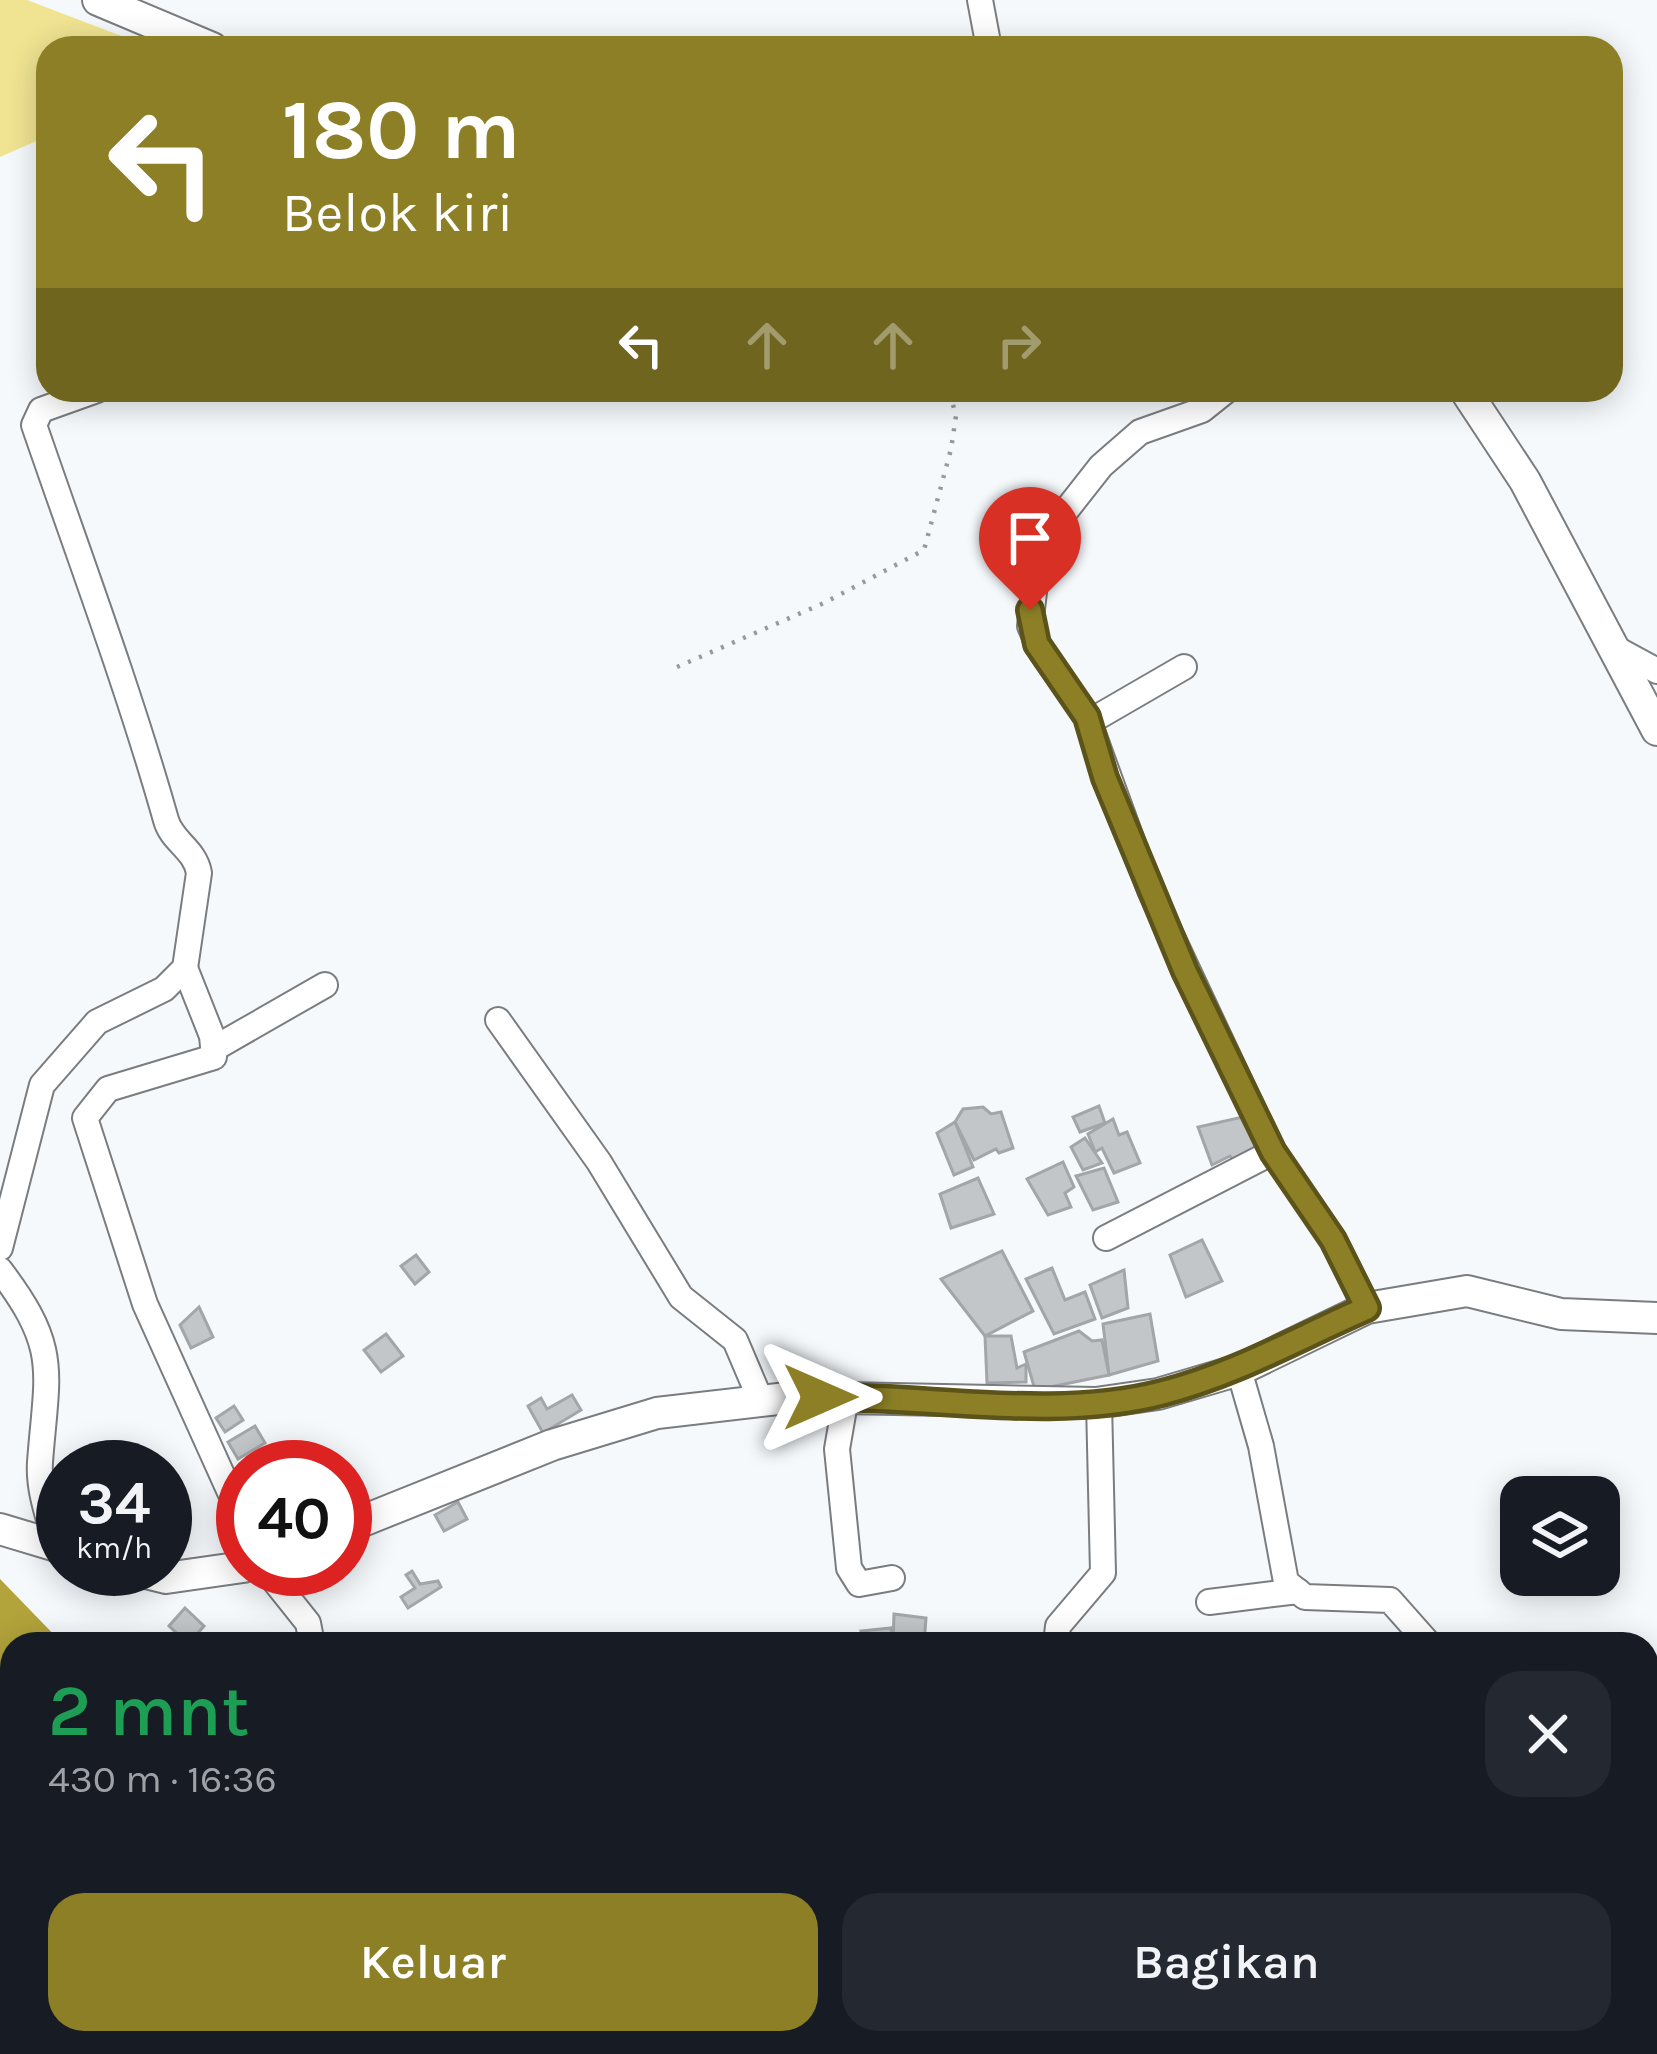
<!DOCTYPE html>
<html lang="id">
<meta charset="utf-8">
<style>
body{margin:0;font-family:Karla,sans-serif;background:#242831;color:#f1f3f6;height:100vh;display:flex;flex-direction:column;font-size:45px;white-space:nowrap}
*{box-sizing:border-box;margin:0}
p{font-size:39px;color:#9ea1a6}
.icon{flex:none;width:66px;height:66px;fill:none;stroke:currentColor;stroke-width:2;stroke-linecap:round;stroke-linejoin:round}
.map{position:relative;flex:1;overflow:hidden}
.sheet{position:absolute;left:0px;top:1632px;width:1659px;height:423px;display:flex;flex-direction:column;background:#171b24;border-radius:36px 36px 0 0;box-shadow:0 6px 30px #0003}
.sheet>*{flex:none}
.guide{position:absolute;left:36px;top:36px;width:1587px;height:366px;border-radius:36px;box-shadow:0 6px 30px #0003;background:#8c7f26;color:#fff;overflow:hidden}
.controls{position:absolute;left:1500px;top:1476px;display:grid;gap:24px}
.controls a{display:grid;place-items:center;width:120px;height:120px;border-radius:24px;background:#171b24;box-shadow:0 6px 30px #0003;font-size:60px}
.speed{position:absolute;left:36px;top:1440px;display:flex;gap:24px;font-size:60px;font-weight:700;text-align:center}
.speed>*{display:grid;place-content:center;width:156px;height:156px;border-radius:50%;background:#171b24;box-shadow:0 6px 30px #0003;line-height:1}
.speed small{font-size:30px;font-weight:400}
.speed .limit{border:18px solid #d22;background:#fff;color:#111}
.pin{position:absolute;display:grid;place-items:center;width:102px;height:102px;color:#fff;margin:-123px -51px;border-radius:50% 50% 50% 0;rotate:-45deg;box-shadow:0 0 12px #0007}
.pin .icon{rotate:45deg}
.me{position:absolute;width:132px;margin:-66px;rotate:90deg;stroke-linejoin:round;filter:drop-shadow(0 0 9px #0008)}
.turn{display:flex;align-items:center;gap:42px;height:252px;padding:0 48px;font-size:54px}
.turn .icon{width:156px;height:156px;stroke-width:2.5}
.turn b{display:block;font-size:84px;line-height:102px}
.lanes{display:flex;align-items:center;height:114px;padding:0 48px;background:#0003;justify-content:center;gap:60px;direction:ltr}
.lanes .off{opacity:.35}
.round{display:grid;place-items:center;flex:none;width:126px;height:126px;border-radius:36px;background:#242831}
.head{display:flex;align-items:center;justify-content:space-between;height:204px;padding:0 48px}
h1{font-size:72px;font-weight:600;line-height:90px;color:#1e9e55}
.button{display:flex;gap:24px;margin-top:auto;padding:24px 48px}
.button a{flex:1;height:138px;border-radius:36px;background:#8c7f26;color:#fff;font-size:48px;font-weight:600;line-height:138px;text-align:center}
.button a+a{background:#242831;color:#f1f3f6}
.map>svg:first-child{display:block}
.green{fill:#f0e492}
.water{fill:#b2a33b}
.building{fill:#c3c6c9;stroke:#a3a6a9;stroke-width:3}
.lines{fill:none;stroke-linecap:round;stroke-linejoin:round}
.minor-casing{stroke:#7a7d80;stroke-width:28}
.tertiary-casing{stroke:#7a7d80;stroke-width:34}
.path{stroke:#97999c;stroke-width:4.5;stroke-dasharray:3 9;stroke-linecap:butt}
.minor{stroke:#fff;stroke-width:24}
.tertiary{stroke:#fff;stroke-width:30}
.route-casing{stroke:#5b5319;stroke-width:30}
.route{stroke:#8c7f26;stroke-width:21}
</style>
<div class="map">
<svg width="1657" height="2054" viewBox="0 0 1657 2054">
<rect width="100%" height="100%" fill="#f5f9fc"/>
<path class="green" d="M0,0h27l126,48h-105v88l-48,21z"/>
<path class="water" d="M0,1579l63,65h-51v399h452l-3,11h-461z"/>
<g class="building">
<path d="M1099,1106l6,17 -25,9 -7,-15z"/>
<path d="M983,1107l8,7 10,-2 12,36 -14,5 -3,-4 -22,11 -19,-38 8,-13z"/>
<path d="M1256,1114l8,35 -28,14 -6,-7 -18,9 -14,-38z"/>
<path d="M1113,1119l6,16 8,-3 13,31 -26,10 -12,-25 -7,4 -7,-18z"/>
<path d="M955,1122l18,45 -19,8 -17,-42z"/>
<path d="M1085,1138l17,25 -19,7 -12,-23z"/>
<path d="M1063,1162l11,25 -9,6 6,14 -23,8 -21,-36z"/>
<path d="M1104,1168l14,34 -25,8 -17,-34z"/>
<path d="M978,1178l16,36 -43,14 -11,-34z"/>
<path d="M1202,1240l20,41 -36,16 -16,-42z"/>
<path d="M1002,1251l31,60 -48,25 -44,-57z"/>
<path d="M416,1255l13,17 -14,12 -14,-18z"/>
<path d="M1052,1268l13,32 20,-8 10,27 -41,15 -28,-55z"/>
<path d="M1124,1270l4,38 -26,10 -12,-33z"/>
<path d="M199,1307l14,30 -22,11 -11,-23z"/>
<path d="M1150,1314l8,47 -49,14 -6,-51z"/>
<path d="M1079,1331l13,10 10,-1 7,35 -74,15 -11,-38z"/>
<path d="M386,1334l17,22 -22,16 -17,-22z"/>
<path d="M985,1336h26l6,32 9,-4v18l-39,1z"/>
<path d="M572,1395l9,15 -38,23 -15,-27 13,-8 6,11z"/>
<path d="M234,1406l9,14 -18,12 -9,-14z"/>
<path d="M255,1426l10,17 -27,16 -10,-17z"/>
<path d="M458,1502l9,17 -23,12 -9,-16z"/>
<path d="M412,1571l8,13 18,-3 3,6 -33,21 -7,-11 14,-9 -9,-13z"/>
<path d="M185,1608l19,18 -16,18 -19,-18z"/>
<path d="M894,1614l32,4 -2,26h-31z"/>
<path d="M891,1628l2,16h-28l-4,-13z"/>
</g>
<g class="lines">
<defs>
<g id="minor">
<path d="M980,0l9,48"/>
<path d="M1227,390l-25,20 -62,22 -39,34 -44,56 -19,36 -8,68 12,27 45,64 63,173 123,262 60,88 34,68"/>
<path d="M1613,647l44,24"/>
<path d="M1089,722l95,-55"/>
<path d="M185,968l27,68 2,21 -106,32 -23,29 60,186 98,217"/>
<path d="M498,1020l101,142 82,135 54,43 26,61"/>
<path d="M215,1048l110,-63"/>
<path d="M1106,1238l167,-86"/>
<path d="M0,1248l42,-163 55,-63 67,-33 21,-21 14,-95c-4,-24 -27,-31 -33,-53 -38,-134 -87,-264 -132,-395l7,-15 56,-20"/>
<path d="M0,1270c60,79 47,100 40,192 -2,28 9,56 16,83"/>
<path d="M1239,1370l22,76 25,136 19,15 85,3 39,44"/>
<path d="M846,1397l-9,52 12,119 10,16 33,-6"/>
<path d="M265,1569l43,54 4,21"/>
<path d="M1209,1602l89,-11"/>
<path d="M1056,1644l2,-18 45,-53 -4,-170"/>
<path d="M1342,2043l9,11"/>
<path d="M477,2054l7,-11"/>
<path d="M1070,2054l33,-11"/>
</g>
<g id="tertiary">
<path d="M98,0l114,48"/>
<path d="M1465,390l60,91 132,249"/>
<path d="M345,1528l207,-83 105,-32 138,-16 301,6 62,-9 81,-24 128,-62 100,-17 94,23 96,4"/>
<path d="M0,1529l63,19"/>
<path d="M130,1569l36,9 77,-11"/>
</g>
</defs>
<use href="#minor" class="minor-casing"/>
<use href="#tertiary" class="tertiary-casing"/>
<path class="path" d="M677,667l147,-64 100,-53 27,-101 5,-33 -7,-26"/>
<use href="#minor" class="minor"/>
<use href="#tertiary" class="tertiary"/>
</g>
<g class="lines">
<defs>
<path id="route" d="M820,1397c112,-1 234,24 342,-4 74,-19 136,-55 205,-85l-34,-68 -60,-88 -88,-181 -80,-193 -18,-61 -50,-73 -7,-34"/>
</defs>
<use href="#route" class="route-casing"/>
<use href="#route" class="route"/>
</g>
</svg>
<div class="controls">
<a><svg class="icon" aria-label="layers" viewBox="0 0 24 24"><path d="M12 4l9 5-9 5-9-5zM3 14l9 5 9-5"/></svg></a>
</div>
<div class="speed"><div>34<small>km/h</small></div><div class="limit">40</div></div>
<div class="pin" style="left:1030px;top:610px;background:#d93025"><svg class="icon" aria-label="arrive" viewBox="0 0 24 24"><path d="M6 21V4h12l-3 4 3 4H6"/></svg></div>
<svg class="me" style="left:820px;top:1397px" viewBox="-20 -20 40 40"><path d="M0-17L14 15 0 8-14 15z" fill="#8c7f26" stroke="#fff" stroke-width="4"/></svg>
<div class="guide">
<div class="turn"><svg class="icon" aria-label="left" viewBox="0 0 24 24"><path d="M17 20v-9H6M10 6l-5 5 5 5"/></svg><div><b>180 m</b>Belok kiri</div></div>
<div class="lanes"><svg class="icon" aria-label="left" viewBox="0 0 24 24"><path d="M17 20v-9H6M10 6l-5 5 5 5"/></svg><svg class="icon off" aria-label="ahead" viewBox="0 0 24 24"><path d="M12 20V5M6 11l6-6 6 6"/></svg><svg class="icon off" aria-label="ahead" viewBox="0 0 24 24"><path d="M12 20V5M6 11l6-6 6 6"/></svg><svg class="icon off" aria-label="right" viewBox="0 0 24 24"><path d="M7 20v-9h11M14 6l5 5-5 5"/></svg></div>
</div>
<section class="sheet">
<div class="head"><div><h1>2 mnt</h1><p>430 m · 16:36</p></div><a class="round"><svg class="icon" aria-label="close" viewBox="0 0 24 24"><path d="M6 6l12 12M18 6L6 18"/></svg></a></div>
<div class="button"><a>Keluar</a><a>Bagikan</a></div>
</section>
</div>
